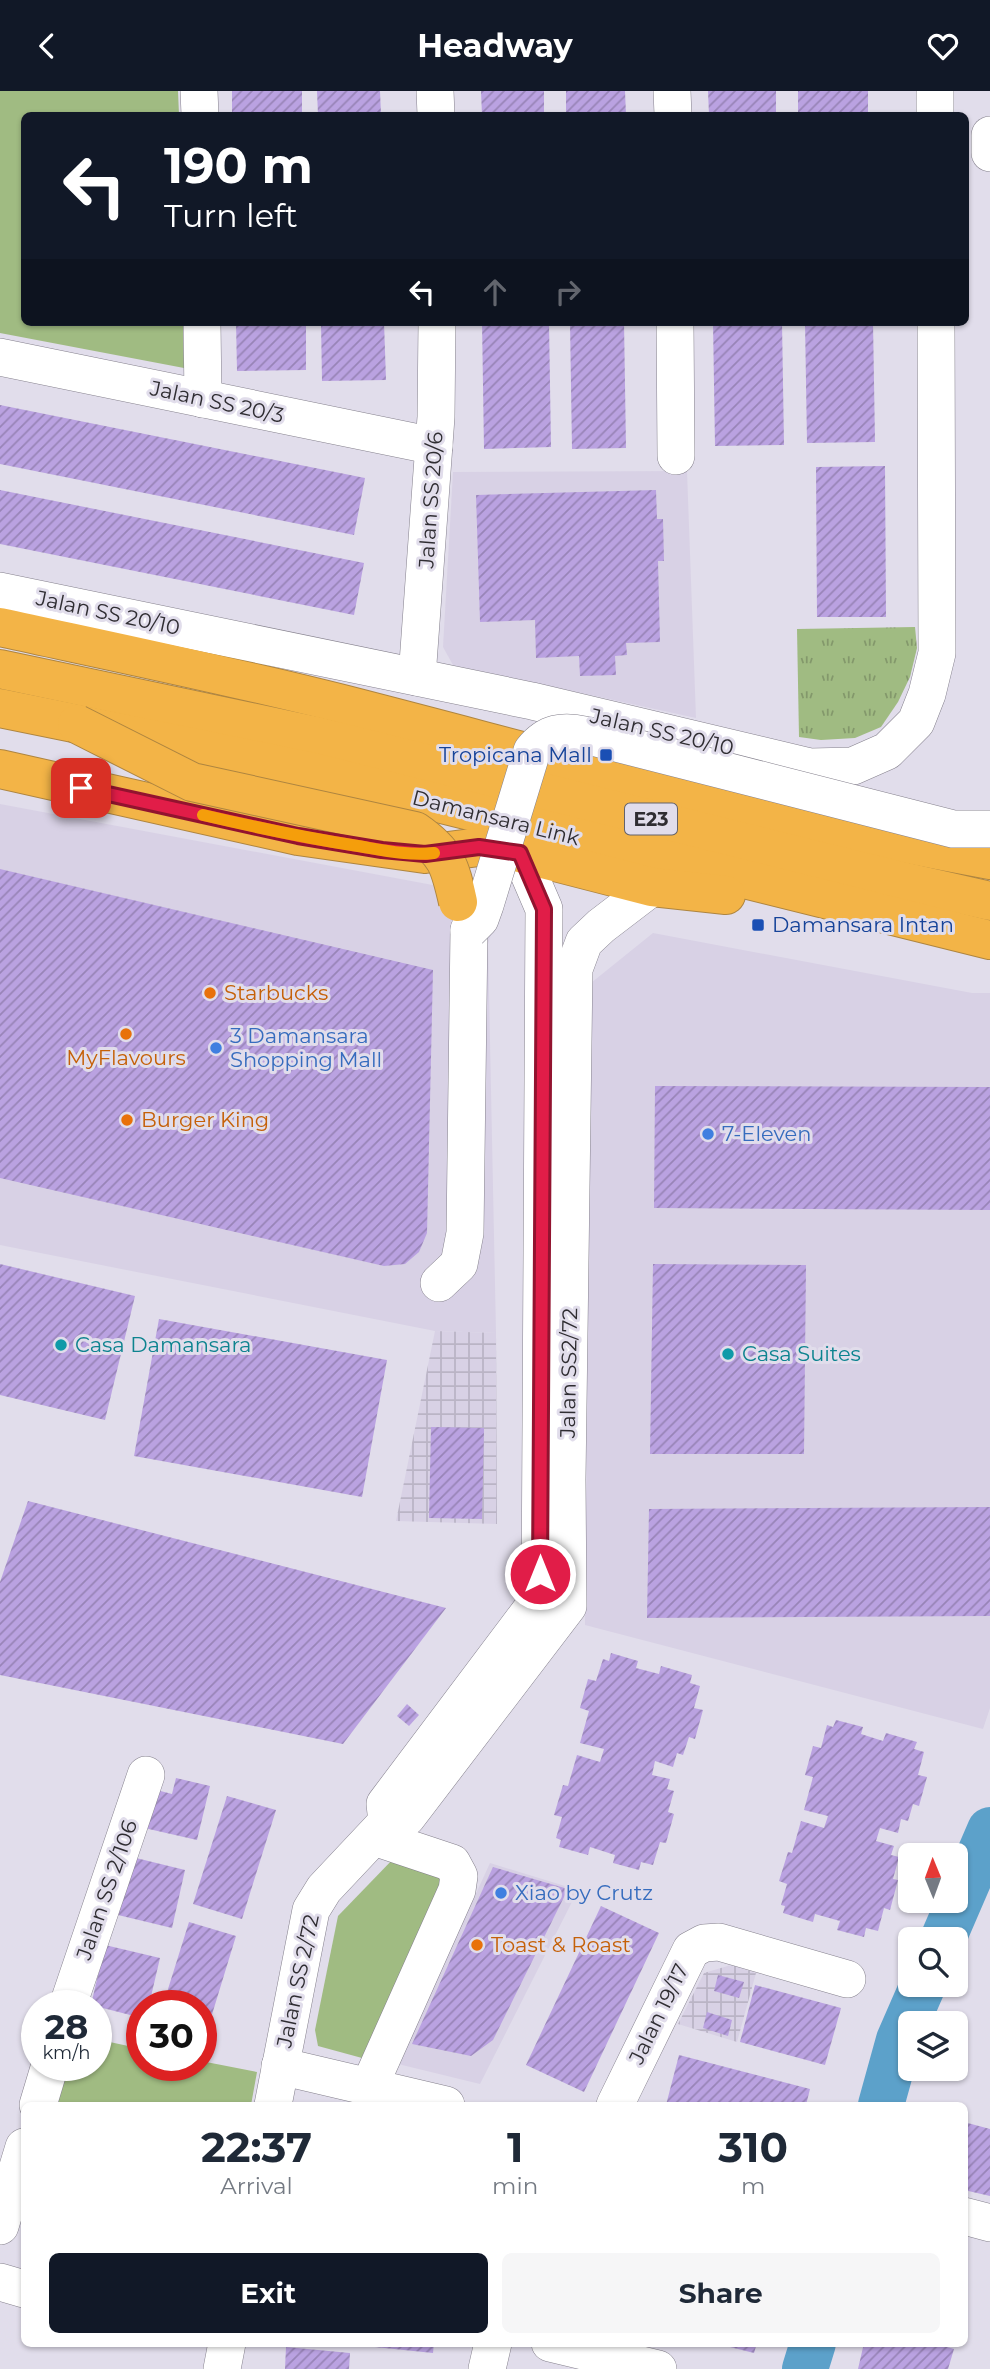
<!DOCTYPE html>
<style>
body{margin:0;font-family:Montserrat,sans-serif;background:#f6f6f7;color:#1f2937;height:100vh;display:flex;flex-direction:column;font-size:26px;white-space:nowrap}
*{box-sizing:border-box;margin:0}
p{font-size:23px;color:#747a83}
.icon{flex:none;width:38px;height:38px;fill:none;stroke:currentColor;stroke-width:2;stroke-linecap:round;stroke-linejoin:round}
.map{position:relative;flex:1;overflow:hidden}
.side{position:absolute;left:21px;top:2011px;width:947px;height:245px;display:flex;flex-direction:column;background:#fff;border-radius:10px;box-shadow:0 2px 5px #0004}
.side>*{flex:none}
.banner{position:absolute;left:21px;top:21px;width:948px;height:214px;border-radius:10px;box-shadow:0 2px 5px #0004;background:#111827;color:#fff;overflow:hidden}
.needle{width:46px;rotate:359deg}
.fabs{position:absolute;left:898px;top:1752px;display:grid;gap:14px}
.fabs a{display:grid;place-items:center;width:70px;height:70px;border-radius:10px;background:#fff;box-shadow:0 2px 5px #0004;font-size:35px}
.speed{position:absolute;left:21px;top:1899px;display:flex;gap:14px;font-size:35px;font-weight:700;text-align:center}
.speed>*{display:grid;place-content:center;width:91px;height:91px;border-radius:50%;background:#fff;box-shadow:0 2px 5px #0004;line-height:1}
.speed small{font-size:18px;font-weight:400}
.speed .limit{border:10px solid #d22;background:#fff;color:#111}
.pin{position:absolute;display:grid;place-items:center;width:60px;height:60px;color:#fff;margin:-30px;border-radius:14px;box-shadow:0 4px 10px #0006}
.me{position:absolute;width:77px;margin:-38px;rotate:0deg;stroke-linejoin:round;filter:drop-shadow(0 0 5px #0008)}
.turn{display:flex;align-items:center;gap:24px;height:147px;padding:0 28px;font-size:32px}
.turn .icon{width:91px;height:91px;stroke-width:2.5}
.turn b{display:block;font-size:49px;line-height:60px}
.lanes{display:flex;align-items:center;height:66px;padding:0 28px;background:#0003;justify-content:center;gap:35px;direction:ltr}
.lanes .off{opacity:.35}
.eta{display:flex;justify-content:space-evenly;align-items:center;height:119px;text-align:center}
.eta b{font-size:42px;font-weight:700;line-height:49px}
.button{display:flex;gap:14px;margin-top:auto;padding:14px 28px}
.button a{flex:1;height:80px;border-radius:10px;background:#111827;color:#fff;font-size:28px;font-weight:700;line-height:80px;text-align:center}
.button a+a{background:#f6f6f7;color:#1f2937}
header{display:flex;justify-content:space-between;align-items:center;height:91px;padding:0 28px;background:#111827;color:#fff;font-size:32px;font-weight:700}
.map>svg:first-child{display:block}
.built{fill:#d8d1e5}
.industrial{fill:url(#industrial-grid)}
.grass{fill:url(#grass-tufts)}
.park{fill:#a0bb82}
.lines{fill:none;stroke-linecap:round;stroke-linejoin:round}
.river{stroke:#5ca1ca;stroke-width:46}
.building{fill:url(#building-hatch)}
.minor-casing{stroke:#85818d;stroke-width:38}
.highway-casing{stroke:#ae8540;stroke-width:40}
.minor{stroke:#fff;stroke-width:37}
.highway{stroke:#f3b447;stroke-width:38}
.minor-bridge-casing{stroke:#85818d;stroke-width:38;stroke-linecap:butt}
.highway-bridge-casing{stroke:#ae8540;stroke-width:40;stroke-linecap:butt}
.minor-bridge{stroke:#fff;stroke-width:37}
.highway-bridge{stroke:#f3b447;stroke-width:38}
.route-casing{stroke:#92132f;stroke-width:18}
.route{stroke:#e11d48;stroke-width:12}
.slow{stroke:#f59e0b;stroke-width:12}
.transit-dot{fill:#1a4fb4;stroke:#e1ddeb;stroke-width:2.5}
.food-dot{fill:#e8710a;stroke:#e1ddeb;stroke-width:2.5}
.shop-dot{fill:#3f7fe0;stroke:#e1ddeb;stroke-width:2.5}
.culture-dot{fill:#0f9aa8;stroke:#e1ddeb;stroke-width:2.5}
.labels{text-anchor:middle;stroke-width:6;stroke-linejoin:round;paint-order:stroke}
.shield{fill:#e1ddeb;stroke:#64626a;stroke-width:2}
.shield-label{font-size:19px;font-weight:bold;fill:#2f2d32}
.street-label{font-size:21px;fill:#2f2d32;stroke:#e1ddeb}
.transit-label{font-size:21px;fill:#164399;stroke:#e1ddeb;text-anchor:end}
.food-label{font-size:21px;fill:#c56008;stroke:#e1ddeb;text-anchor:start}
.shop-label{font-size:21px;fill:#366cbe;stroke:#e1ddeb;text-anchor:start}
.culture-label{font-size:21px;fill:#0d838f;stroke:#e1ddeb;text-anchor:start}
</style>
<header><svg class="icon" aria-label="back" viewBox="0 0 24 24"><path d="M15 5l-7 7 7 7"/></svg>Headway<svg class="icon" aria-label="heart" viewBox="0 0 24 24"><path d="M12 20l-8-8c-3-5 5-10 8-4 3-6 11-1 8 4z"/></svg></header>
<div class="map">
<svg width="990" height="2278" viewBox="0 0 990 2278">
<defs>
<pattern id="industrial-grid" width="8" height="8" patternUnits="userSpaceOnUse" patternTransform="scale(1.75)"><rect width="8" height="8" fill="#d8d1e5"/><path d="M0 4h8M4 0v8" fill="none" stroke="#bab4c5"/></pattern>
<pattern id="grass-tufts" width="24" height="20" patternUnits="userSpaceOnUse" patternTransform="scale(1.75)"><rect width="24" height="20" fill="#a0bb82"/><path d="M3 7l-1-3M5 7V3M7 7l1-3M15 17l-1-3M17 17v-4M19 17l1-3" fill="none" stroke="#83986b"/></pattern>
<pattern id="building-hatch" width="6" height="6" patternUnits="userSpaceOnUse" patternTransform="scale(1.75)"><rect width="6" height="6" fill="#baa2e1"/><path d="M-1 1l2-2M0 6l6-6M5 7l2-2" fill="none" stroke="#9884b7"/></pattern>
</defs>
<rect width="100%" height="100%" fill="#e1ddeb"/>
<g class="built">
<path d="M687,380l9,247 -243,-53 -10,-18 10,-175z"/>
<path d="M0,713l502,94 -14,46 8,389 -61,-2 -435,-86z"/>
<path d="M653,842l319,60h18v715l-7,21 -398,-104 6,-642z"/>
<path d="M490,1772l88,27 -98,194 -82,-20z"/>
</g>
<g class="industrial">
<path d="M435,1240l61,2 1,191 -101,-3z"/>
<path d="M731,1874l25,8 -19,69 -59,-18 26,-51z"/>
</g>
<path class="grass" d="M915,536l2,21 -7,29 -12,25 -17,25 -26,11 -34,2 -22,-3 -2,-108z"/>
<g class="park">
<path d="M0,0h178l1,24h-155v207h159l1,46 -184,-35z"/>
<path d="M396,1765l45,15 5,14 -84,173 -44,-12 -3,-16 23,-114z"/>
<path d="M96,1948l46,10v16h59v-4l56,11 -6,33h-195l12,-40h28z"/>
</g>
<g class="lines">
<g class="river">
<path d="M943,1848l47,-109"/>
<path d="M881,2014l18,-65 24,-55"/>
<path d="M805,2278l8,-26"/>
</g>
</g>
<g class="building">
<rect x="232" y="0" width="70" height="24"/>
<path d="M317,0h63l1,24h-63z"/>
<path d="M481,0h63v24h-62z"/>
<path d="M566,0h59l1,24h-60z"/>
<path d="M708,0h68v24h-67z"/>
<rect x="798" y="0" width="70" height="24"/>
<path d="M236,231h70v48l-69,1z"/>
<path d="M321,231h63l2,58 -64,1z"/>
<path d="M482,231h67l2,125 -67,2z"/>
<path d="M570,231h54l2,126 -54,1z"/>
<path d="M713,231h69l2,123 -69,1z"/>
<path d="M805,231h68l2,120 -68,1z"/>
<path d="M0,314l365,73 -11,57 -354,-71z"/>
<path d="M885,375l1,151h-69l-1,-150z"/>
<path d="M0,399l364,73 -10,52 -354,-71z"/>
<path d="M656,399l1,29h6l1,42h-6l2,81 -34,1 1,12 -12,1 1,19 -36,1 -1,-20 -43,2 -1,-38 -55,2 -4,-127z"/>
<path d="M0,778l433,101 -6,263 -8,19 -14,12 -21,2 -384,-88z"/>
<path d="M655,995l335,1v123l-336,-2z"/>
<path d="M0,1173l135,32 -30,124 -105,-25z"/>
<path d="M653,1173l153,1 -2,189h-154z"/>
<path d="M159,1228l228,41 -25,137 -228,-41z"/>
<path d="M431,1336l53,1 -2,91 -53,-1z"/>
<path d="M28,1410l418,107 -103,136 -343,-69v-93z"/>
<path d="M990,1416v109l-343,2 2,-109z"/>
<path d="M611,1562l27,8 -2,7 23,6 2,-8 31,9 -2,8 10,3 -6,22 9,2 -8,29 -6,-2 -6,18 -6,-2 -4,14 -18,-6 -3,14 18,4 -3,10 7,2 -6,21 6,2 -8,29 -6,-1 -7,23 -12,-3 -2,8 -26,-7 2,-8 -25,-8 -2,8 -29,-8 2,-7 -5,-2 6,-21 -8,-2 9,-30 5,1 9,-31 23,7 4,-13 -24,-6 9,-32 -9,-3 8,-29 8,2 7,-22 6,2z"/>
<path d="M407,1613l12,11 -10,11 -12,-10z"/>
<path d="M836,1629l27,7 -2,7 22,7 3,-8 31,9 -3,7 10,3 -6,23 9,2 -8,29 -6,-2 -5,17 -7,-2 -3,14 -18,-5 -4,13 18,5 -3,9 8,2 -6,22 5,1 -8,30 -6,-2 -6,23 -12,-3 -2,9 -27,-7 3,-9 -25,-7 -2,8 -30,-9 2,-7 -4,-1 6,-21 -8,-3 9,-29 4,1 9,-32 23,7 4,-12 -24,-6 9,-33 -8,-2 8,-29 8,2 6,-23 6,2z"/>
<path d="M176,1687l34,8 -13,54 -57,-13 9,-39 23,6z"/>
<path d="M227,1705l49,14 -34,109 -49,-15z"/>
<path d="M132,1766l53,13 -13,58 -54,-13z"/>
<path d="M493,1776l75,22 -75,151 -22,16 -59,-12z"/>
<path d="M601,1815l58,27 -75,159 -58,-27z"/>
<path d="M189,1831l47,14 -26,85 -9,-3v-13h-38z"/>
<path d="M105,1854l55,13 -11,47h-7v13l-51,-13z"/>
<path d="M718,1884l26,7 -5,16 -25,-7z"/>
<path d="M755,1894l86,23 -16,57 -85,-23z"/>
<path d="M707,1921l25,8 -4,16 -25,-8z"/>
<path d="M679,1964l131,34 -4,16h-140z"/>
<path d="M964,2031l26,7v67l-26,-6z"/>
<path d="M366,2252h68l-1,10 -68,-7z"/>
<path d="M714,2252h43l-3,10z"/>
<path d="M864,2252h69l21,6 -6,20h-90z"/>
<path d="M286,2256l64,6 -1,16h-64z"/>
</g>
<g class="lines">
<defs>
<g id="minor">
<path d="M199,0l1,24"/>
<path d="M435,0l1,24"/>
<path d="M672,0l1,24"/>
<path d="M935,0v24"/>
<path d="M990,44v18"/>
<path d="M202,231l1,77"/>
<path d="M675,231l1,134"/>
<path d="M0,266l434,89"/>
<path d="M0,500l532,110 278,66 43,-1 34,-15 29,-29 11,-28 10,-41 -1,-331"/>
<path d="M417,586l19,-260 1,-95"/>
<path d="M439,1192l20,-19 6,-31 4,-303"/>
<path d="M387,1731l20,-5 161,-211 -1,-126 7,-511 10,-27 17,-16 51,-39"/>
<path d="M68,1914l78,-230"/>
<path d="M280,1975l166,39"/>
<path d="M369,1996l88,-197 2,-14 -7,-13 -78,-26"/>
<path d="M38,2014l12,-40"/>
<path d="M273,2014l38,-195 13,-21 63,-67 -2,-18 155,-206 4,-689 -24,-56"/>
<path d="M615,2014l76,-155 13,-7 15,-1 128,37"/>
<path d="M964,2125l26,7"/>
<path d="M0,2135l24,-79"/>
<path d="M0,2191l24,7"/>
<path d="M550,2252l108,26"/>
<path d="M222,2278l5,-26"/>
<path d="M487,2278l6,-26"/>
</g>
<g id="highway">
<path d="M0,536c115,25 232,49 346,78 214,55 427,116 644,155"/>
<path d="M0,578l312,66 581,144 97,22"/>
<path d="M0,617l305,62 685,170"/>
<path d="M0,678l298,67 127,18 54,-7 41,6 132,34 74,8"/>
</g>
</defs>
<use href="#minor" class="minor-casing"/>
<use href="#highway" class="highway-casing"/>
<use href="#minor" class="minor"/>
<use href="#highway" class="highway"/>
<defs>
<path id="minor-bridge" d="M469,839l11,-11 5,-14 47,-154c15,-19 31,-21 53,-16l368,94h37"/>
<path id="highway-bridge" d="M77,633l115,58 223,49c32,22 35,35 43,71"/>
</defs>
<use href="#minor-bridge" class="minor-bridge-casing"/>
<use href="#highway-bridge" class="highway-bridge-casing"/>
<use href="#minor-bridge" class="minor-bridge"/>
<use href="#highway-bridge" class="highway-bridge"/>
</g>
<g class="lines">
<defs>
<path id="route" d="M81,697l217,48 84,14 43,4 54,-7 41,6 24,56 -4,665"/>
</defs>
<use href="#route" class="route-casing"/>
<use href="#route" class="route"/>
<path class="slow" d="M203,724c51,12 103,23 155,31 24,4 51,10 76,7"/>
</g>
<g class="transit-dot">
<rect x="599" y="657" width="14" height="14" rx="3.5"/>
<rect x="751" y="827" width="14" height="14" rx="3.5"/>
</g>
<g class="food-dot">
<circle cx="210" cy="902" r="7"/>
<circle cx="126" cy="943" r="7"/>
<circle cx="127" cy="1029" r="7"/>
<circle cx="477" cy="1854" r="7"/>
</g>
<g class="shop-dot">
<circle cx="216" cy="957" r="7"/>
<circle cx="708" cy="1043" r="7"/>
<circle cx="501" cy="1802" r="7"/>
</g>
<g class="culture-dot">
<circle cx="61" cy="1254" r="7"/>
<circle cx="728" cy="1263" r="7"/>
</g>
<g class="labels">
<rect class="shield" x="625" y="712.5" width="52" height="31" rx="5"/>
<g class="shield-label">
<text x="651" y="735">E23</text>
</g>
<g class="street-label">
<text transform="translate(217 311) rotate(12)" y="7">Jalan SS 20/3</text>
<text transform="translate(431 409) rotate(-86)" y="7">Jalan SS 20/6</text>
<text transform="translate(108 522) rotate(12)" y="7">Jalan SS 20/10</text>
<text transform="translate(662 641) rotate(13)" y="7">Jalan SS 20/10</text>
<text transform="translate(496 727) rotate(14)" y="7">Damansara Link</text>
<text transform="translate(569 1282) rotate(-89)" y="7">Jalan SS2/72</text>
<text transform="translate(107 1799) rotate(-71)" y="7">Jalan SS 2/106</text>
<text transform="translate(298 1890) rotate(-78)" y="7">Jalan SS 2/72</text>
<text transform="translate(659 1923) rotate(-64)" y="7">Jalan 19/17</text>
</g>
<g class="transit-label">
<text x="592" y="671">Tropicana Mall</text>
<text x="772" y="841" text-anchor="start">Damansara Intan</text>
</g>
<g class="food-label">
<text x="224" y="909">Starbucks</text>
<text x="126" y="974" text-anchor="middle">MyFlavours</text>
<text x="141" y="1036">Burger King</text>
<text x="491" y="1861">Toast &amp; Roast</text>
</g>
<g class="shop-label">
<text x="230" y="952">3 Damansara<tspan x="230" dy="24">Shopping Mall</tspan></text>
<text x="722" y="1050">7-Eleven</text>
<text x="515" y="1809">Xiao by Crutz</text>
</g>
<g class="culture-label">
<text x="75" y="1261">Casa Damansara</text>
<text x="742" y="1270">Casa Suites</text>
</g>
</g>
</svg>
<div class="fabs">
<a><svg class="needle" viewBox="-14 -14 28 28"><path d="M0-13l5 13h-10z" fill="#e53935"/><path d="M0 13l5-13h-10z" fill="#747a83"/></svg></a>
<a><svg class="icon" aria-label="search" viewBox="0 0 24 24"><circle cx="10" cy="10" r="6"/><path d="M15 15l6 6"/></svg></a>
<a><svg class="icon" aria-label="layers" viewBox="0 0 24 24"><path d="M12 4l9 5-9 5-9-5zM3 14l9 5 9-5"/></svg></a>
</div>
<div class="speed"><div>28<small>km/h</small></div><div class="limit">30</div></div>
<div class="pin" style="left:81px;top:697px;background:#d93025"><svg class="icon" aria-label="arrive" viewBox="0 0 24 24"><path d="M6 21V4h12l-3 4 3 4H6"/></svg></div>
<svg class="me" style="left:540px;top:1483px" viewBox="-20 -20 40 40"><circle r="17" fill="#e11d48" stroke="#fff" stroke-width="3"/><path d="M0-11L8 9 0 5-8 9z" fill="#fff"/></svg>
<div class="banner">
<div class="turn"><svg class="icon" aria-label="left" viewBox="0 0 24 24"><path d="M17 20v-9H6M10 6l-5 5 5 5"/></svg><div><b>190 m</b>Turn left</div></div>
<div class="lanes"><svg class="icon" aria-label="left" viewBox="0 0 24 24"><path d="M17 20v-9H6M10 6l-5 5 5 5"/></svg><svg class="icon off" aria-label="ahead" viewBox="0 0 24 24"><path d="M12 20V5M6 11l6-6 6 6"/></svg><svg class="icon off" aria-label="right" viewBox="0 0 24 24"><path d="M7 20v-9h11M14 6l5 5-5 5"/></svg></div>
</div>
<section class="side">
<div class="eta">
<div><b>22:37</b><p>Arrival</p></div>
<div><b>1</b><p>min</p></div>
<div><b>310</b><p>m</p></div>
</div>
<div class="button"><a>Exit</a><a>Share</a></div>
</section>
</div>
